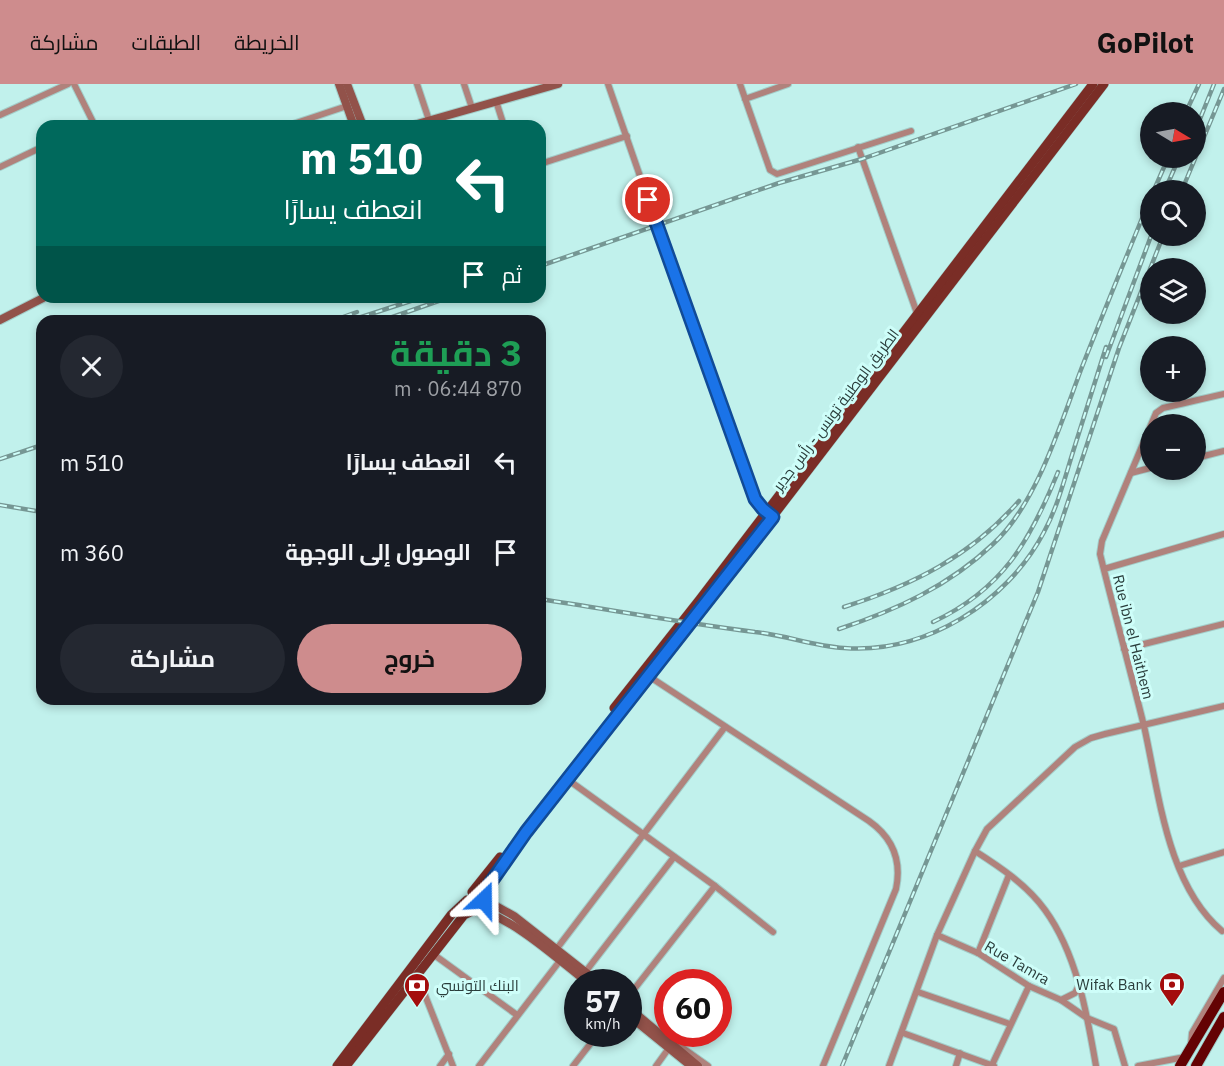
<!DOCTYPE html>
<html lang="ar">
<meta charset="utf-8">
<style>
body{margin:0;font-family:"IBM Plex Sans",Cairo,sans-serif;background:#242831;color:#f1f3f6;direction:rtl;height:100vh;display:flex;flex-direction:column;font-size:22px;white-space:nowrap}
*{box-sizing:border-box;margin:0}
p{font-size:20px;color:#9ea1a6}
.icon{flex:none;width:33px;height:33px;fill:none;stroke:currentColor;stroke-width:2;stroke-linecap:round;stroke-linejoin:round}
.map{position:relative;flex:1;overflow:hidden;direction:ltr}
.side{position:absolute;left:36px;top:231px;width:510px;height:390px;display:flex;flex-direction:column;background:#171b24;border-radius:18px;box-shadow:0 3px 9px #0003;direction:rtl}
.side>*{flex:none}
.guide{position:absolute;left:36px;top:36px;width:510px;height:183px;border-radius:18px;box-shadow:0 3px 9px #0003;direction:rtl;background:#00695c;color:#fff;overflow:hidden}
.needle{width:39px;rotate:100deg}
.buttons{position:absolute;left:1140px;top:18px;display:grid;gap:12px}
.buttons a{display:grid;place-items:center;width:66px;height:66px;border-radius:50%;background:#171b24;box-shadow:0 3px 9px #0003;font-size:30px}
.speed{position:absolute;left:564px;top:885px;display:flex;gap:12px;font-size:30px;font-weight:700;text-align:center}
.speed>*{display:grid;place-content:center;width:78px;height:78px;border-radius:50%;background:#171b24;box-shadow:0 3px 9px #0003;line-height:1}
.speed small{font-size:15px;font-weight:400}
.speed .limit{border:9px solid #d22;background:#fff;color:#111}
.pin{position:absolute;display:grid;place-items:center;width:51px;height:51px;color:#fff;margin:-26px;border:3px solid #fff;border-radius:50%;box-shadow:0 2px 6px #0007}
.me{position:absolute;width:66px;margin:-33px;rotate:23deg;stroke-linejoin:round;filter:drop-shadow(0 0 4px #0008)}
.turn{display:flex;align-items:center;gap:21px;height:126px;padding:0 24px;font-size:27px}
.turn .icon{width:78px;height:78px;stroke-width:2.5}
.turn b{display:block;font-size:42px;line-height:51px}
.then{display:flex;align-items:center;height:57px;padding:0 24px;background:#0003;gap:12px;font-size:22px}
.round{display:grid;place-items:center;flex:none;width:63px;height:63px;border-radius:32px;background:#242831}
.summary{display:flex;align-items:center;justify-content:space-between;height:102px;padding:0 24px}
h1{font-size:36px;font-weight:700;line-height:45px;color:#1e9e55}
.button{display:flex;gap:12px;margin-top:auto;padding:12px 24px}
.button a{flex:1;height:69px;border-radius:36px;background:#ce8c8d;color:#111;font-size:24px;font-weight:700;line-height:69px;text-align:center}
.button a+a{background:#242831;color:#f1f3f6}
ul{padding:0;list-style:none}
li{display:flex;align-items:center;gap:18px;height:90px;padding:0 24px}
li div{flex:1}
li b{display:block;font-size:22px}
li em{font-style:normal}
header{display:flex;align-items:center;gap:36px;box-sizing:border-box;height:84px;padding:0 30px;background:#ce8c8d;color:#111}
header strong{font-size:28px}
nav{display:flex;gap:33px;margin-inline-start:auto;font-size:21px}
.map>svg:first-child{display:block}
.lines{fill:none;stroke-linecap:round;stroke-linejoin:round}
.street-casing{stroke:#a3cdc9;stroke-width:8}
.secondary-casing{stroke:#a3cdc9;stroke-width:10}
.primary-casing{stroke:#a3cdc9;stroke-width:10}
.highway-casing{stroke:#a3cdc9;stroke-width:12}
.street{stroke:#b0827c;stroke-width:6}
.secondary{stroke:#92524a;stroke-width:8}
.primary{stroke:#7a2d26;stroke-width:9}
.highway{stroke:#640203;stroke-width:10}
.rail-casing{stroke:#769794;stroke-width:4.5}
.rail{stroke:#cefef9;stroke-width:2;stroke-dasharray:7;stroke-linecap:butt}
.route-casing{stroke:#114b97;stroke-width:15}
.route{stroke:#1a73e8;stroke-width:10}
.labels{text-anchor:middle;stroke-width:6;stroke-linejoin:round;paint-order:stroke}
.street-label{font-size:15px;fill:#2a3d3b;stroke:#cefef9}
.poi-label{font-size:15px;fill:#2a3d3b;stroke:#cefef9;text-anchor:end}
</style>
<header>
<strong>GoPilot</strong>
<nav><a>الخريطة</a><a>الطبقات</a><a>مشاركة</a></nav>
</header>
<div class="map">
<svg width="1224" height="982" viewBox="0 0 1224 982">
<rect width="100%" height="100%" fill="#c1f1ec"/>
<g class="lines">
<defs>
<g id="street">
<path d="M74,0l21,42"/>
<path d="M417,0l12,36"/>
<path d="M464,0l8,24"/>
<path d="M608,0l49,141 98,274 15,15"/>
<path d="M740,0l30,86 7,4 134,-43"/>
<path d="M745,15l43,-15"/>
<path d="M496,17l8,25"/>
<path d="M0,31l68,-31"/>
<path d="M287,42l60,-20"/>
<path d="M858,63l60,169"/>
<path d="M540,80l87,-28"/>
<path d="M0,83l42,-20"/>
<path d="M1196,374l28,-7"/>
<path d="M1131,389l19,-5"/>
<path d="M1104,485l120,-35"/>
<path d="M1124,565l100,-25"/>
<path d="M647,591l222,146c24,17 33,39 27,68l-73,177"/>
<path d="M567,695l148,107 58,46"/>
<path d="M975,767c25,16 52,34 70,59 32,44 42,104 51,156"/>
<path d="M1179,782l45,-14"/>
<path d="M1222,847c-55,-46 -63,-138 -78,-205 -14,-57 -30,-115 -44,-172l2,-13 54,-128 7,-5 61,-14"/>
<path d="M937,851l41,18 51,33 32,14 26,18 27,11 11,37"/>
<path d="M555,867l170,-224"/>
<path d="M978,869l31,-78"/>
<path d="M433,870l84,61"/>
<path d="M417,891l36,91"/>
<path d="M583,891l91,-118"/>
<path d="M918,908l92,32"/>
<path d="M628,913l87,-111"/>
<path d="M1061,916l14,-7 3,-6"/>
<path d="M903,949l91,33"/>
<path d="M677,960l31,22"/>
<path d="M1191,960l1,-11 32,-55"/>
<path d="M992,981l37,-79"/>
<path d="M440,982l9,-12"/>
<path d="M479,982l83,-108"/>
<path d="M573,982l25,-32"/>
<path d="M656,982l13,-18"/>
<path d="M889,982l48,-131 38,-84 12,-22 88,-82 16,-9 14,-4 119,-28"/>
<path d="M956,982l4,-13"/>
<path d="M1138,982l47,-9"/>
</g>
<g id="secondary">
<path d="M339,0l15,42"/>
<path d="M347,0l16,42"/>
<path d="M410,42l148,-42"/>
<path d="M0,236l45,-23"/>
<path d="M485,816l29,16 84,66"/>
<path d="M477,826c34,6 83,51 110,72"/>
<path d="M628,923l70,59"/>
<path d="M628,931l63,51"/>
</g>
<g id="primary">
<path d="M614,624l86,-109 393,-515"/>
<path d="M472,808l28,-35"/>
<path d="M484,814c9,-25 26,-45 42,-66l221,-282 357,-466"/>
<path d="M337,982l114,-151 16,-15"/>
<path d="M346,982l118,-151 11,-5"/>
</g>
<g id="highway">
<path d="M1180,982l44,-74"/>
<path d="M1196,982l28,-49"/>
</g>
</defs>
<use href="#street" class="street-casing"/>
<use href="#secondary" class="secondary-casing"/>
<use href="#primary" class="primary-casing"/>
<use href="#highway" class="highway-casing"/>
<use href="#street" class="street"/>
<use href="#secondary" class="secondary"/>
<use href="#primary" class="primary"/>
<use href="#highway" class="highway"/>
<defs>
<g id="rail">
<path d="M1186,28l13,-28"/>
<path d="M1196,45l18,-45"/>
<path d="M1154,106l14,-32"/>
<path d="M1165,106l14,-32"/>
<path d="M1182,106l42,-101"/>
<path d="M540,182l239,-83 83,-24 214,-75"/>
<path d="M332,237l25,-9"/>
<path d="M349,237l74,-24"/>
<path d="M381,237l69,-24"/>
<path d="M1106,273l45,-121"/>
<path d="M0,375l42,-14"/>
<path d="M0,421l42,7"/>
<path d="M540,515c72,11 143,24 215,33 30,3 58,14 89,16 81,6 163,-45 200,-116 13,-24 20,-51 28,-77 11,-36 23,-72 34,-108"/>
<path d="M844,523c69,-22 127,-51 175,-106"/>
<path d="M933,538c70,-33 97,-81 125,-150"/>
<path d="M839,545c57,-19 110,-43 154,-85 44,-40 68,-122 89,-177 22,-56 45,-112 68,-168"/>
<path d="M842,982l196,-474 81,-244 44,-112"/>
</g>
</defs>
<use href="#rail" class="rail-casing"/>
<use href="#rail" class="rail"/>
</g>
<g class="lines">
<defs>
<path id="route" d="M484,816l5,-15 37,-53 247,-315 -10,-8 -8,-10 -107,-299"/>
</defs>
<use href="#route" class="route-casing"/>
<use href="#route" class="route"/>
</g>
<defs>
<symbol id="bank-pin" viewBox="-11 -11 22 30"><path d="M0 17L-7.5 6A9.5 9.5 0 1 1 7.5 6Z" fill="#a40d0d" stroke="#cefef9"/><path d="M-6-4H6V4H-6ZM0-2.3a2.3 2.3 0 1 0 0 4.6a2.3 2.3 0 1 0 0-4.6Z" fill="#fff"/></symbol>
</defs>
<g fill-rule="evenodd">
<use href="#bank-pin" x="1157" y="886" width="30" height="40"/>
<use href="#bank-pin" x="402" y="887" width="30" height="40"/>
</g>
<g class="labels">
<g class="street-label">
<text transform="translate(836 326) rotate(-53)" y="5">الطريق الوطنية تونس - رأس جدير</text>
<text transform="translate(1133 553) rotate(76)" y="5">Rue ibn el Haithem</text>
<text transform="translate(1017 879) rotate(30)" y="5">Rue Tamra</text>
</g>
<g class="poi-label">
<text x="1152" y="906">Wifak Bank</text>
<text x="436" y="907" text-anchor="start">البنك التونسي</text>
</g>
</g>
</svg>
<div class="buttons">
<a><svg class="needle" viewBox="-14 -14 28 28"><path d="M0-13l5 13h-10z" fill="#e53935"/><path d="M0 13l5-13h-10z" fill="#9ea1a6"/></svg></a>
<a><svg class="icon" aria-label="search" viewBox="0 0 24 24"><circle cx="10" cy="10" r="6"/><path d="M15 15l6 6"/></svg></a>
<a><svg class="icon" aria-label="layers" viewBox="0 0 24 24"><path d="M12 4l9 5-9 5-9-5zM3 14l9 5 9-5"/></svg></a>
<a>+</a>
<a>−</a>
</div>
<div class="speed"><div>57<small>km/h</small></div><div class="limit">60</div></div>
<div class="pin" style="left:648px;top:116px;background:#d93025"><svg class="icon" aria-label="arrive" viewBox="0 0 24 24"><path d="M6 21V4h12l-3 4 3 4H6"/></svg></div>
<svg class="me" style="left:484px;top:816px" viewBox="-20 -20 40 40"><path d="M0-17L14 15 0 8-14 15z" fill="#1a73e8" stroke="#fff" stroke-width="4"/></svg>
<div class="guide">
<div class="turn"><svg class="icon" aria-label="left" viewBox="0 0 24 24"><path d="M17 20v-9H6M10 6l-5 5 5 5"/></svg><div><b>510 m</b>انعطف يسارًا</div></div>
<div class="then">ثم<svg class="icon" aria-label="arrive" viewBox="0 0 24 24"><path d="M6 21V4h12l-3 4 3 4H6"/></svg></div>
</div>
<section class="side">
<div class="summary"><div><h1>3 دقيقة</h1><p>870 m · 06:44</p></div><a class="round"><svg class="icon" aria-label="close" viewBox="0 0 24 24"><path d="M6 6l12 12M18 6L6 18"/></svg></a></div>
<ul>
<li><svg class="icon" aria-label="left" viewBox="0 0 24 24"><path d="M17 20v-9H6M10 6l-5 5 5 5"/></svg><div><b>انعطف يسارًا</b></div><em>510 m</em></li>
<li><svg class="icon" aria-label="arrive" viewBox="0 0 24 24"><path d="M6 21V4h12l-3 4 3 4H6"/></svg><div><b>الوصول إلى الوجهة</b></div><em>360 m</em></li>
</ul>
<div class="button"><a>خروج</a><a>مشاركة</a></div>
</section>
</div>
